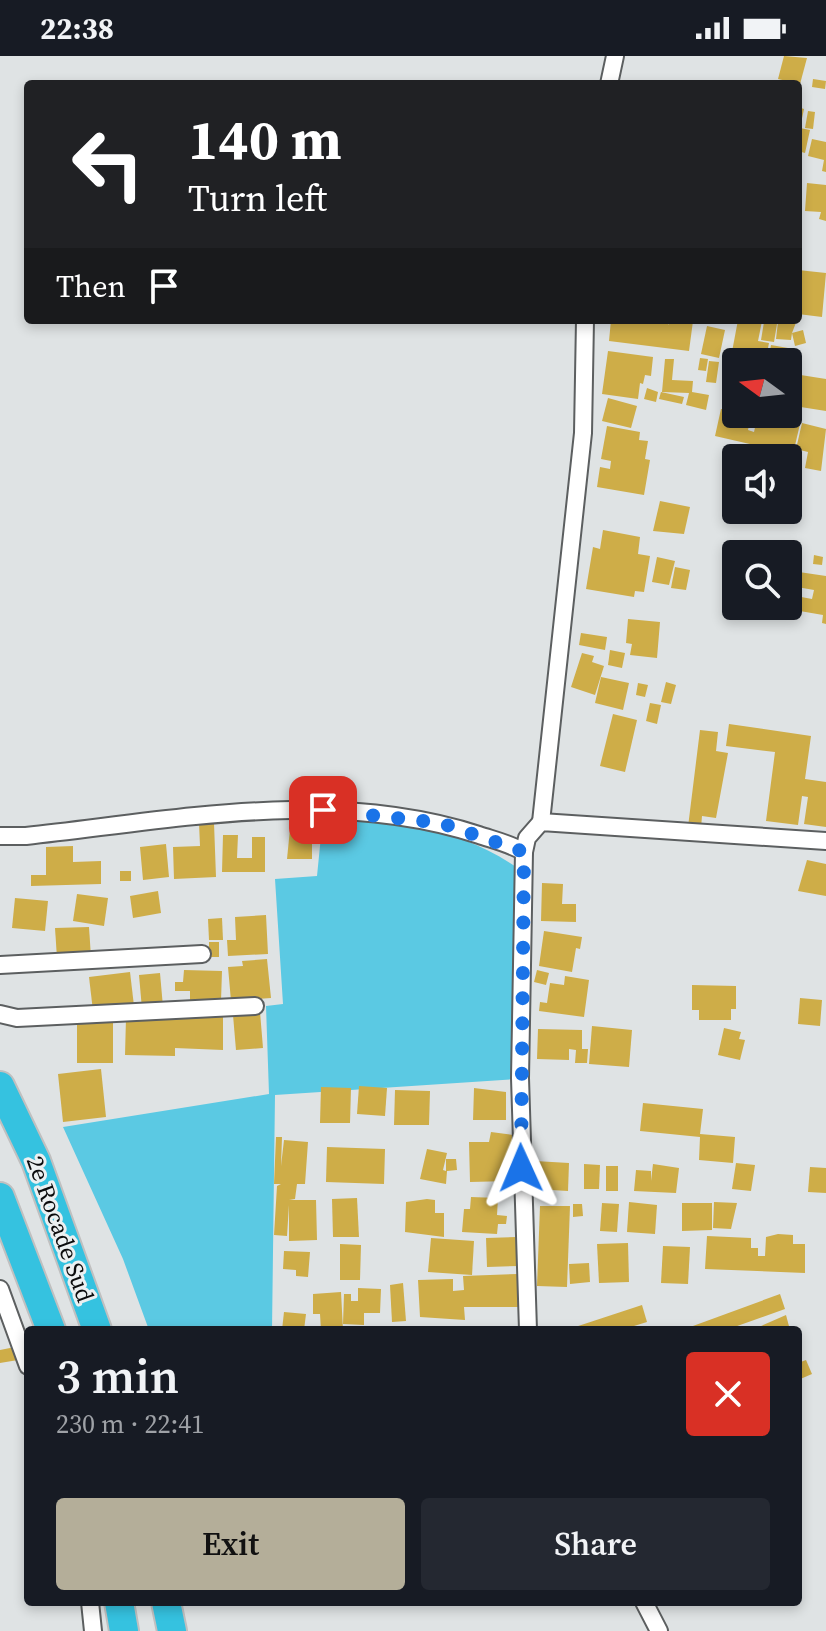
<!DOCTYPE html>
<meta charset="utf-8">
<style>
body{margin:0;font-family:"Source Serif 4",serif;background:#242831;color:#f1f3f6;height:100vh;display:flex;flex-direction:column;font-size:30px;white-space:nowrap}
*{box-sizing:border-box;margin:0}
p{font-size:26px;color:#9ea1a6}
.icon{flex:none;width:44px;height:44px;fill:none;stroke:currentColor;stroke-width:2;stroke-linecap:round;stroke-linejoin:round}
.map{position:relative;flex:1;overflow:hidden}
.details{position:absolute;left:24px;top:1270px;width:778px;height:280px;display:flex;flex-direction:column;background:#171b24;border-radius:8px;box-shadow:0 4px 12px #0003}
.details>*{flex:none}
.hud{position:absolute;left:24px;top:24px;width:778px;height:244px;border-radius:8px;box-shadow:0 4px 12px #0003;background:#202124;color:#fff;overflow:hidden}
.needle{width:52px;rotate:285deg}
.tools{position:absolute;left:722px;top:292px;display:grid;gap:16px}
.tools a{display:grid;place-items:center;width:80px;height:80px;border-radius:8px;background:#171b24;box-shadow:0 4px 12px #0003;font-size:40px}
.pin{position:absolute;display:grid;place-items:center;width:68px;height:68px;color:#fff;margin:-34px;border-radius:16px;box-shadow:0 4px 12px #0006}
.me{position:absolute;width:88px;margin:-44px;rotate:359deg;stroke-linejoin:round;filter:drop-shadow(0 0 6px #0008)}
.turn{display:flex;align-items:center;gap:28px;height:168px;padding:0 32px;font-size:36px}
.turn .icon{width:104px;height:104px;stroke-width:2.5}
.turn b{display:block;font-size:56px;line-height:68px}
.then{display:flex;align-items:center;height:76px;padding:0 32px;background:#0003;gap:16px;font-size:30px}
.round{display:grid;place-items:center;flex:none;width:84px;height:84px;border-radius:8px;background:#242831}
.summary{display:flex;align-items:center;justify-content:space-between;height:136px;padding:0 32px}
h1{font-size:48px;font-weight:600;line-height:60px}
.cta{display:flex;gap:16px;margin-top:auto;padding:16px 32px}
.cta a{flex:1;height:92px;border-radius:8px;background:#b4ae99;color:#111;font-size:32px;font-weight:600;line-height:92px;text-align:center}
.cta a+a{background:#242831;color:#f1f3f6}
.status{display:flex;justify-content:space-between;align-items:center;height:56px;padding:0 40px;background:#171b24;direction:ltr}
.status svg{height:22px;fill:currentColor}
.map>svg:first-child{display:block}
.green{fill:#5bc9e3}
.building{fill:#cead48}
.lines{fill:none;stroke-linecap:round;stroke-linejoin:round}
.street-casing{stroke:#5c5f60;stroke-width:20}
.highway-casing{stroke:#c0c0c0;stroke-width:32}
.street{stroke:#fff;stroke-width:16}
.highway{stroke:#35c2e0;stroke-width:28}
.route{stroke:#1a73e8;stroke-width:14;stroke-dasharray:0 25.2}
.labels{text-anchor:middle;stroke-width:6;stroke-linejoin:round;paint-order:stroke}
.street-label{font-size:24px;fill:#0b0c0d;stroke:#ecf0f1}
</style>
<div class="status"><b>22:38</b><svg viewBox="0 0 49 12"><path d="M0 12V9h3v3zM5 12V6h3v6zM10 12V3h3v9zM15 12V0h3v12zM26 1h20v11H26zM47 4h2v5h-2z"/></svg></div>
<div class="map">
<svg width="826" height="1575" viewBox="0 0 826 1575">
<rect width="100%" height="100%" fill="#dfe3e4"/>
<path class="green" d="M323,760c72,7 135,10 196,53l-3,210 -241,16 -3,235h-123l-26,-71 -60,-132 206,-33 -3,-88 17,-2 -8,-125 42,-3z"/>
<g class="building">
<path d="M784,0l23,2 -7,26 -22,-5z"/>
<path d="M813,23l13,2 -1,8 -13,-2z"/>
<path d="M798,51l6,2 -4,19 10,2 -5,23 -7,-2z"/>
<path d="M808,55l7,1 -2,17 -8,-1z"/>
<path d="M812,83l14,3v30l-4,-1 2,-11 -16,-4z"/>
<path d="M807,127l19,2v36l-7,-2 2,-7 -16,-1z"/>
<path d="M798,214l28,3 -4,44 -24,-3z"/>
<path d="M611,264h55l3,5v-5l24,1 -4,30 -80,-10z"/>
<path d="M738,264l24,1 -4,20 11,2 -3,15 -17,-3 -1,7h-12v34l-12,-2z"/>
<path d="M790,264h7l-5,13 11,-3 3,13 -11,3 -3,-13 -1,7 -15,-1 2,-17z"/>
<path d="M764,266l13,2 -3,18 -13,-2z"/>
<path d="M707,270l18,4 -6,28 -18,-4z"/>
<path d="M771,289l17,3 -2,14h-18z"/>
<path d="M608,295l45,6 -2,19 -6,-1 -2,9 -3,-1 -2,16 -36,-5z"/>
<path d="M700,302l8,1 -2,12 -8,-1z"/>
<path d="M665,303h9l-2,21 21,1 -1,11 17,3 -3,15 -20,-5 3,-12 -27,-1z"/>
<path d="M709,305l10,1 -3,21 -10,-1z"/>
<path d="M788,317l38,6v32l-38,-6z"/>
<path d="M647,332l11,4 -2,10 -12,-3z"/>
<path d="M661,336l23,5 -2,7 -23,-5z"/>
<path d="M608,342l29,8 -6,22 -29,-7z"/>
<path d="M721,353l30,7 -3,14 6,2 4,-18 42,10 -7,30 -78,-18z"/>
<path d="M802,367l24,6 -5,42 -16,-3 3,-16 -12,-3z"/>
<path d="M607,370l33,6 -1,8 9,1 -3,18 5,1 -6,35 -47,-8 3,-20 10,2 1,-8 -10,-2z"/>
<path d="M660,445l30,6 -6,27 -31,-3z"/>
<path d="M603,474l37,7 -2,17 12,2 -6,36 -9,-1 -1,6 -48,-8 7,-42 7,2z"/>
<path d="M814,499l9,2 -1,8 -9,-1z"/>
<path d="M657,501l18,4 -6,24 -17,-3z"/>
<path d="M675,511l15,3 -4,20 -15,-2z"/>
<path d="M799,516l27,4v48l-4,-1 1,-8 -29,-5 2,-14 16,3 2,-9 -17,-3z"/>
<path d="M759,550h25l-2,7z"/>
<path d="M628,563l32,3 -3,36 -27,-3 2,-11 -6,-1z"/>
<path d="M581,577l26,4 -2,13 -26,-5z"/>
<path d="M610,594l15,3 -3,15 -14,-3z"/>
<path d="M582,597l12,3 -2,6 12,4 -9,29 -24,-8z"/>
<path d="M601,621l28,6 -6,27 -28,-7z"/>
<path d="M666,626l10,3 -5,19 -10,-2z"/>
<path d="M638,627l10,2 -3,12 -9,-2z"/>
<path d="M650,647l11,2 -4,19 -11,-3z"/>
<path d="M613,658l24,6 -12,52 -25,-6z"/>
<path d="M729,668l82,12 -6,43 21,3v45l-22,-3 4,-27 -6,-1 -4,29 -32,-4 9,-69 -49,-6z"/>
<path d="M700,674l18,2 -2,19 12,2 -12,65 -14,-2 -1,12 -13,-1z"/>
<path d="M291,763h21v40h-25z"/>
<path d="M199,767h15l2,54 -42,2 -1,-32 27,-1z"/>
<path d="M223,779h15l-1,23h15v-21h13v35h-43z"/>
<path d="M166,788l3,33 -26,3 -3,-33z"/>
<path d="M73,790v16l28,-1v23l-70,2v-11h15v-28z"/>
<path d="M807,804l19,4v32l-28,-5z"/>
<rect x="120" y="815" width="11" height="10"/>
<path d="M542,827l21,1 -1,20h14v18l-35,-1z"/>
<path d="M158,835l3,22 -28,5 -3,-22z"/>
<path d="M77,838l31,4 -4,28 -31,-5z"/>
<path d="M15,842l33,3 -3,30 -33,-3z"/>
<path d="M266,859l2,39 -40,2 -1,-16h9l-1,-23z"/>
<path d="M222,862l1,22h-14l-1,-21z"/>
<path d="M89,871l2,30 -34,1 -2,-30z"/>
<path d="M544,875l38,6 -2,12 -4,-1 -4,24 -33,-6z"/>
<rect x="209" y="886" width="10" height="15"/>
<path d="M267,903l4,39 -40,3 -3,-34 15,-1 -1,-5z"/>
<path d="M184,914l38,1 -1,30 -31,-1v-9h-15v-9h8z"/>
<path d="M537,914l12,3 -3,12 -12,-3z"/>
<path d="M130,916l4,34 -41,5 -4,-34z"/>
<path d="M160,917l3,34 -21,2 -3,-34z"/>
<path d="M565,920l24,4 -5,37 -45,-6 1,-9 7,1 3,-20 14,2z"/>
<path d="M692,929l44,1v23h-5v11h-32v-10h-7z"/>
<path d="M800,942l22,2 -2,26 -22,-2z"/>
<path d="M260,956l3,36 -27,2 -3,-35z"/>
<path d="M223,961v33l-48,-2v8l-50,-1 1,-37z"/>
<rect x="77" y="967" width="36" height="40"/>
<path d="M592,970l40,4 -3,37 -40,-3z"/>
<path d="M724,972l17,4 -2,7 6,1 -5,20 -22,-5z"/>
<path d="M538,973l44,1v19h6l-1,14h-12l1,-13 -7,-1v11l-32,-1z"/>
<path d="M101,1013l5,48 -43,5 -5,-48z"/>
<path d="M359,1030l28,2 -2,28 -28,-2z"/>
<path d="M321,1031l30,1 -1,35h-30z"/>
<path d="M474,1032l32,4v28h-33z"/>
<path d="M395,1034l35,1 -1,34h-35z"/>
<path d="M643,1047l60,6 -3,25 35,3 -2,26 -34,-3 1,-23 -60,-6z"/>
<path d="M491,1076l22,3 -3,24h3l1,22 -44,1 -1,-40h20z"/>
<path d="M276,1081h6l-1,29 3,-26 24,2 -3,42h-8l-2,15 -6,1h27l1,40 -28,1v-36l-2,31 -13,-1 3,-49 4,-2h-7z"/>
<path d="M327,1091l58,2 -1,35 -58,-2z"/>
<path d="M427,1093l20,4 -4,17 3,1v-12h10l1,11 -10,1 -1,13 -26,-5z"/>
<path d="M535,1105l34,2 -1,28 -34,-2z"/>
<path d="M736,1107l19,2 -4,26 -19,-2z"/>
<path d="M584,1108l16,1 -1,24h-15z"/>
<path d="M653,1108l26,4 -3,25 -42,-2 2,-21 15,1v10z"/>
<rect x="606" y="1110" width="12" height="25"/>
<path d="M810,1111l16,1v25l-18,-1z"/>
<path d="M471,1141l27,1 -1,17 10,1 -1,8h-8l-1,10 -35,-2 2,-23h6z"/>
<path d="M357,1142l2,39h-26l-1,-38z"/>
<path d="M427,1143l8,1v13h9v24l-39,-5 1,-30z"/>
<path d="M629,1146l28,3 -2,29 -28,-2z"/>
<path d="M714,1146l23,1 -6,26 -18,-1z"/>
<path d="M602,1147l17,1 -2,28 -17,-1z"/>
<path d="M682,1147h30v27l-30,1z"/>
<path d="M573,1148h9l1,12 -10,1z"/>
<path d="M540,1150h30l-3,81 -30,-1z"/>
<path d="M778,1178l15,1v9h12v29l-100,-4 2,-33 44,2v10h7v8h7l1,-19z"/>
<path d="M517,1181l1,29 -31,1 -1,-29z"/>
<path d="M431,1182l43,3 -2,34 -44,-3z"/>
<path d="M628,1187l1,39 -30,1 -2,-39z"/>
<path d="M340,1188l21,1 -1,35h-20z"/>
<path d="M663,1190l27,1 -2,37 -27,-1z"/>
<path d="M284,1195l26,1 -2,25 -12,-1v-6l-13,-1z"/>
<path d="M589,1207l1,19 -20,2 -1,-20z"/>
<path d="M518,1218l2,33h-56l1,13 -45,-3 -2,-37 35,-1v12l11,-1 -1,-14z"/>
<path d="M403,1227l3,38 -14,1 -2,-37z"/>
<path d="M358,1232l23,1 -1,24h-16v12l-21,-1 1,-30h7v7h7z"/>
<path d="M341,1236l2,38h-22l-1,-16h-7v-20z"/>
<path d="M780,1238l5,15 -59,21h-44z"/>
<path d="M642,1249l5,17 -26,8h-55z"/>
<path d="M284,1256l22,2 -2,16h-22z"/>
<path d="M786,1259l4,15h-38z"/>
<path d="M15,1291l3,13 -18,3v-13z"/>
<path d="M806,1304l6,14 -14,6v-17z"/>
</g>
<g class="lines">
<defs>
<g id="street">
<path d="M609,28l6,-28"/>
<path d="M541,766l42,-389 2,-113"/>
<path d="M0,780h26c148,-16 307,-49 453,-1 15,5 32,9 45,17l-4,226 8,252"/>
<path d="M524,796l3,-14 14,-16 285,19"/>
<path d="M0,909l202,-11"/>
<path d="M0,958l17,4 238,-12"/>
<path d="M0,1233l28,77"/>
<path d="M90,1546l3,29"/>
<path d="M644,1546l15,29"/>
</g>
<g id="highway">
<path d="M0,1030l36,75 61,169"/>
<path d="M0,1141l51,133"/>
<path d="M119,1546l5,29"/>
<path d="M166,1546l6,29"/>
</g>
</defs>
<use href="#street" class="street-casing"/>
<use href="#highway" class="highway-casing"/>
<use href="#street" class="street"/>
<use href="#highway" class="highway"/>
</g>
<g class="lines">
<path class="route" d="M323,754l118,13 83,29 -3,316"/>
</g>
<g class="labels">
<g class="street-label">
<text transform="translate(60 1173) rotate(70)" y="8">2e Rocade Sud</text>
</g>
</g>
</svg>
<div class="tools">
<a><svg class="needle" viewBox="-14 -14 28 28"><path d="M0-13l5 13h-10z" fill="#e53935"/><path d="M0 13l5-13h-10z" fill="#9ea1a6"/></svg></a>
<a><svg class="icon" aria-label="sound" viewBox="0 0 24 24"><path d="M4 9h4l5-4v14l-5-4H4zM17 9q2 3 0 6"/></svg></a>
<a><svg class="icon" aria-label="search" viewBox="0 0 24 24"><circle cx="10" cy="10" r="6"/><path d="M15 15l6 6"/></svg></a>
</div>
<div class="pin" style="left:323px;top:754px;background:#d93025"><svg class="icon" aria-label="arrive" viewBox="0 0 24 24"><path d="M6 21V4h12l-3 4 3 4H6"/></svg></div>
<svg class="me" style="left:521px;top:1112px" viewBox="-20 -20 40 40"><path d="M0-17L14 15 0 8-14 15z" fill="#1a73e8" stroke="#fff" stroke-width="4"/></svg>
<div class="hud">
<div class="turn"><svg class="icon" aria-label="left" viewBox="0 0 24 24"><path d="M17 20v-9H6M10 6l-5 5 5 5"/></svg><div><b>140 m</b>Turn left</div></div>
<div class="then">Then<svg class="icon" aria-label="arrive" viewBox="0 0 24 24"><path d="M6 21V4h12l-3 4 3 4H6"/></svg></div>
</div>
<section class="details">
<div class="summary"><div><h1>3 min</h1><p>230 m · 22:41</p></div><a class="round" style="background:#d93025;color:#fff"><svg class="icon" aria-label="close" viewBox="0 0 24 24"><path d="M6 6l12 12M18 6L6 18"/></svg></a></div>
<div class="cta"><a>Exit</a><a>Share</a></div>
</section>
</div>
